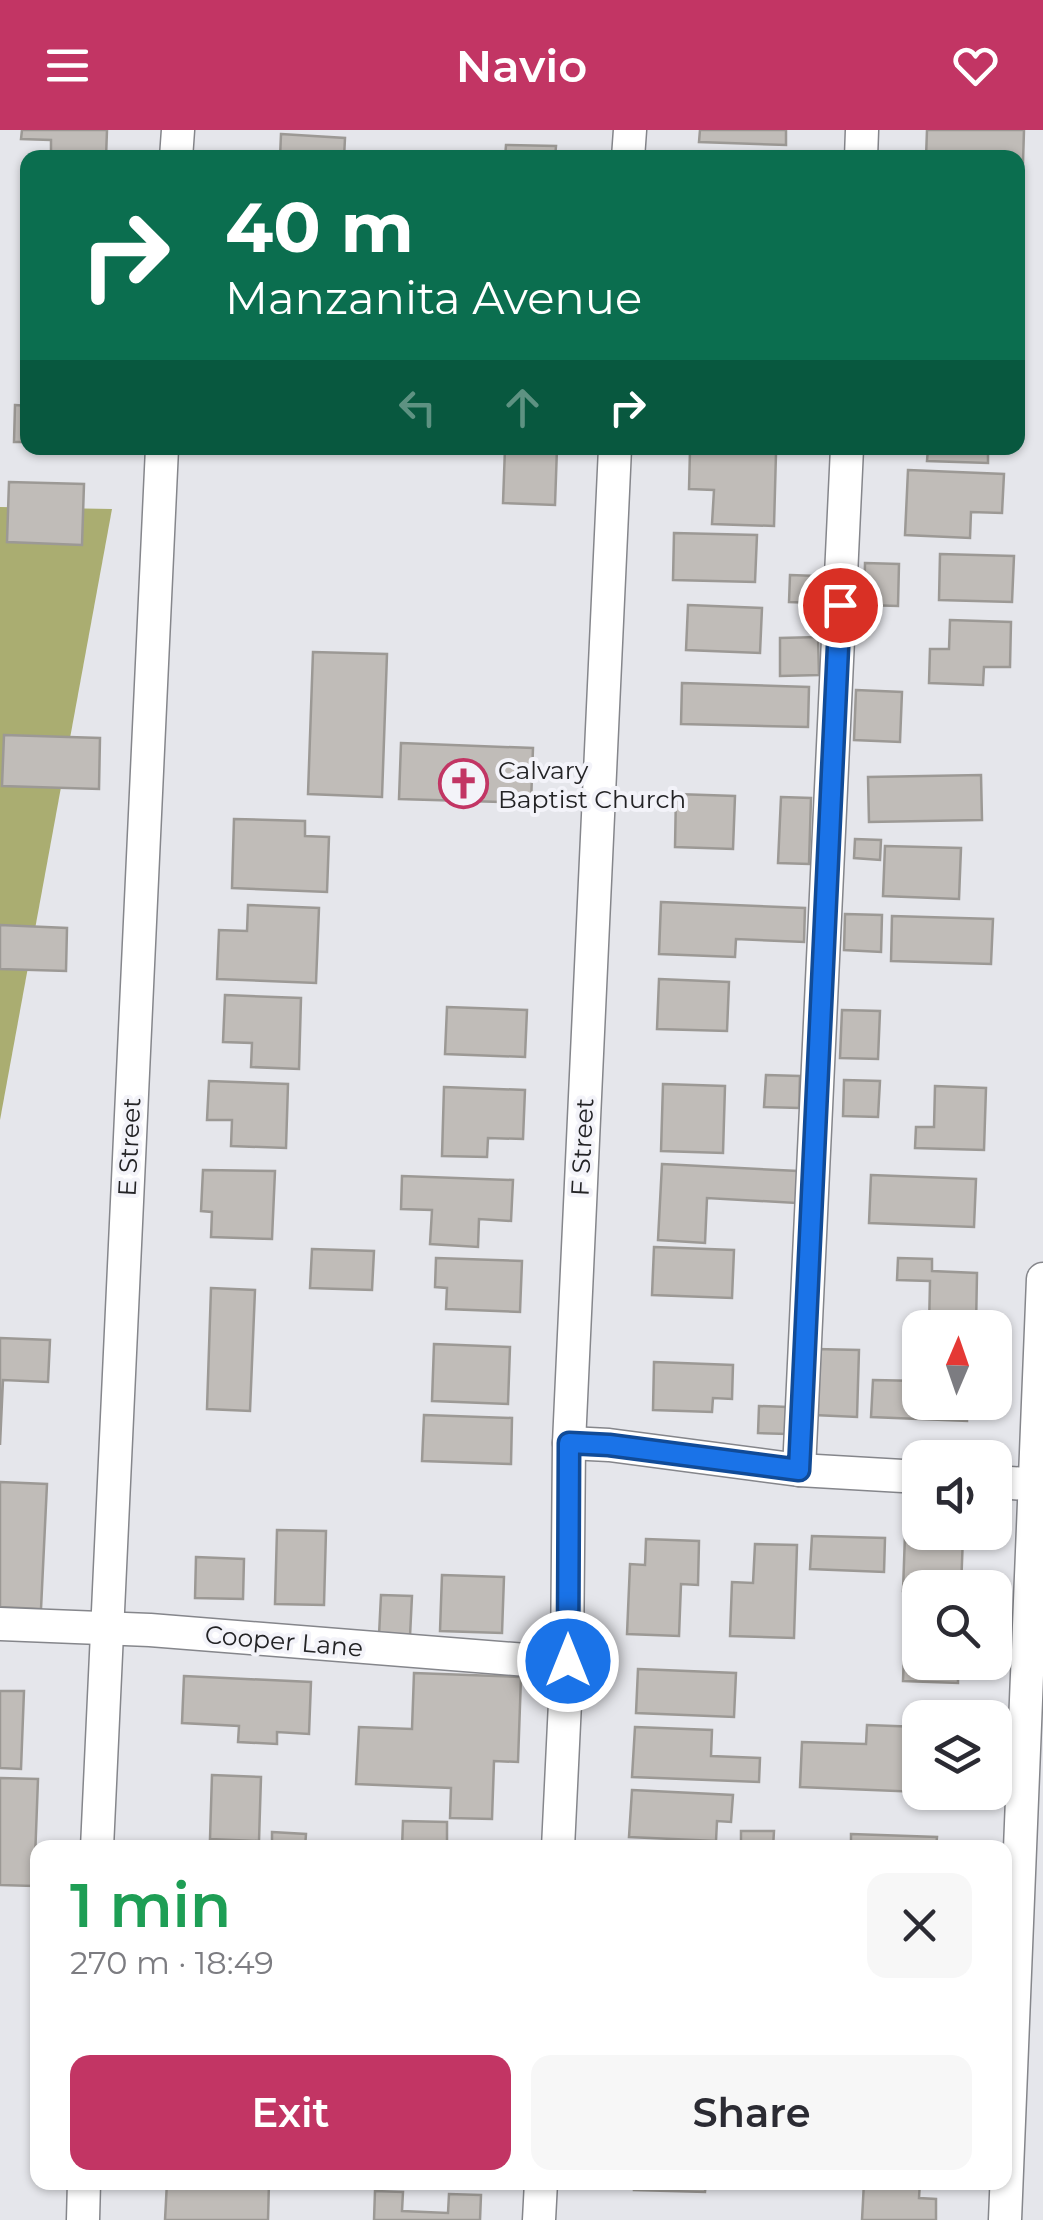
<!DOCTYPE html>
<meta charset="utf-8">
<style>
body{margin:0;font-family:Montserrat,sans-serif;background:#f7f7f7;color:#2b2b33;height:100vh;display:flex;flex-direction:column;font-size:38px;white-space:nowrap}
*{box-sizing:border-box;margin:0}
p{font-size:32px;color:#7c7c81}
.icon{flex:none;width:55px;height:55px;fill:none;stroke:currentColor;stroke-width:2;stroke-linecap:round;stroke-linejoin:round}
.map{position:relative;flex:1;overflow:hidden}
.side{position:absolute;left:30px;top:1710px;width:982px;height:350px;display:flex;flex-direction:column;background:#fff;border-radius:20px;box-shadow:0 2px 8px #0004}
.side>*{flex:none}
.banner{position:absolute;left:20px;top:20px;width:1005px;height:305px;border-radius:20px;box-shadow:0 2px 8px #0004;background:#0b6e4f;color:#fff;overflow:hidden}
.needle{width:65px;rotate:2deg}
.fabs{position:absolute;left:902px;top:1180px;display:grid;gap:20px}
.fabs a{display:grid;place-items:center;width:110px;height:110px;border-radius:20px;background:#fff;box-shadow:0 2px 8px #0004;font-size:50px}
.pin{position:absolute;display:grid;place-items:center;width:85px;height:85px;color:#fff;margin:-42px;border:5px solid #fff;border-radius:50%;box-shadow:0 2px 10px #0007}
.me{position:absolute;width:110px;margin:-55px;rotate:0deg;stroke-linejoin:round;filter:drop-shadow(0 0 8px #0008)}
.turn{display:flex;align-items:center;gap:35px;height:210px;padding:0 40px;font-size:45px}
.turn .icon{width:130px;height:130px;stroke-width:2.5}
.turn b{display:block;font-size:70px;line-height:85px}
.lanes{display:flex;align-items:center;height:95px;padding:0 40px;background:#0003;justify-content:center;gap:50px;direction:ltr}
.lanes .off{opacity:.35}
.round{display:grid;place-items:center;flex:none;width:105px;height:105px;border-radius:20px;background:#f7f7f7}
.head{display:flex;align-items:center;justify-content:space-between;height:170px;padding:0 40px}
h1{font-size:60px;font-weight:600;line-height:75px;color:#1e9e55}
.cta{display:flex;gap:20px;margin-top:auto;padding:20px 40px}
.cta a{flex:1;height:115px;border-radius:20px;background:#c23564;color:#fff;font-size:40px;font-weight:600;line-height:115px;text-align:center}
.cta a+a{background:#f7f7f7;color:#2b2b33}
header{display:flex;justify-content:space-between;align-items:center;height:130px;padding:0 40px;background:#c23564;color:#fff;font-size:45px;font-weight:600}
.map>svg:first-child{display:block}
.forest{fill:#aaad71}
.building{fill:#c0bcb8;stroke:#9c9995;stroke-width:2.5}
.lines{fill:none;stroke-linecap:round;stroke-linejoin:round}
.minor-casing{stroke:#85868b;stroke-width:35}
.minor{stroke:#fff;stroke-width:32}
.route-casing{stroke:#114b97;stroke-width:25}
.route{stroke:#1a73e8;stroke-width:18}
.labels{text-anchor:middle;stroke-width:8;stroke-linejoin:round;paint-order:stroke}
.poi-label{font-size:25px;fill:#232325;stroke:#f3f3f9;text-anchor:start}
.street-label{font-size:25px;fill:#232325;stroke:#f3f3f9}
</style>
<header><svg class="icon" aria-label="menu" viewBox="0 0 24 24"><path d="M4 6h16M4 12h16M4 18h16"/></svg>Navio<svg class="icon" aria-label="heart" viewBox="0 0 24 24"><path d="M12 20l-8-8c-3-5 5-10 8-4 3-6 11-1 8 4z"/></svg></header>
<div class="map">
<svg width="1043" height="2090" viewBox="0 0 1043 2090">
<rect width="100%" height="100%" fill="#e5e6eb"/>
<path class="forest" d="M0,377l112,2 -112,611z"/>
<g class="building">
<path d="M22,0h85l-1,28h-55v-18l-30,-1z"/>
<path d="M700,0h86v15l-87,-3z"/>
<path d="M927,0h97l-1,33 -5,-1v-4h-92z"/>
<path d="M281,4l64,4 -1,20h-64z"/>
<path d="M506,15l50,1 -1,12h-50z"/>
<path d="M15,275l13,1v36h-14z"/>
<path d="M505,318h52l-2,57 -52,-2z"/>
<path d="M928,318h60v15l-61,-2z"/>
<path d="M690,320l86,3 -2,73 -62,-2 2,-34 -25,-1z"/>
<path d="M908,340l96,4 -2,39 -31,-1 -1,26 -65,-3z"/>
<path d="M9,352l75,2 -2,61 -75,-3z"/>
<path d="M674,403l83,2 -2,47 -82,-2z"/>
<path d="M940,424l74,2 -2,46 -73,-2z"/>
<path d="M865,433l34,1 -1,42 -34,-1z"/>
<path d="M790,445l27,1 -1,27 -27,-1z"/>
<path d="M688,475l74,3 -2,45 -74,-3z"/>
<path d="M950,490l61,2 -1,45h-26l-1,18 -54,-2 1,-34h19z"/>
<path d="M818,507l1,38 -39,1v-38z"/>
<path d="M313,522l74,2 -5,143 -74,-3z"/>
<path d="M682,553l127,4 -1,40 -127,-3z"/>
<path d="M856,560l46,2 -2,50 -46,-2z"/>
<path d="M4,605l96,3 -1,51 -97,-3z"/>
<path d="M401,613l132,5 -2,55 -132,-4z"/>
<path d="M981,645l1,45 -113,2 -1,-45z"/>
<path d="M676,664l59,2 -2,53 -58,-2z"/>
<path d="M781,667l30,1 -2,66 -31,-1z"/>
<path d="M234,689l71,2v15l24,1 -2,55 -95,-4z"/>
<path d="M855,709l26,1 -1,20 -26,-2z"/>
<path d="M885,716l76,2 -2,51 -76,-3z"/>
<path d="M661,772l144,6 -1,34 -68,-3 -1,18 -76,-3z"/>
<path d="M248,775l71,3 -3,75 -99,-4 2,-49 28,1z"/>
<path d="M845,784l37,1 -1,37 -37,-2z"/>
<path d="M892,786l101,3 -2,45 -100,-3z"/>
<path d="M0,795l67,3 -1,43 -66,-2z"/>
<path d="M659,849l70,3 -2,49 -70,-2z"/>
<path d="M225,865l76,3 -2,71 -48,-2 1,-24 -29,-1z"/>
<path d="M447,877l80,3 -2,47 -80,-3z"/>
<path d="M842,880l38,1 -2,48 -38,-1z"/>
<path d="M766,945l34,1 -1,32 -35,-1z"/>
<path d="M844,950l36,1 -2,36 -35,-1z"/>
<path d="M209,951l79,3 -2,64 -55,-2 1,-26h-25z"/>
<path d="M663,954l62,2 -2,67 -62,-2z"/>
<path d="M935,956l51,2 -2,62 -69,-2 1,-21h18z"/>
<path d="M444,957l81,3 -2,49 -35,-1 -1,19 -45,-1z"/>
<path d="M662,1034l136,7 -2,32 -89,-5 -2,45 -47,-3z"/>
<path d="M203,1040l72,1 -3,68 -61,-2 1,-25 -11,-1z"/>
<path d="M871,1045l105,4 -2,48 -105,-4z"/>
<path d="M402,1046l111,4 -2,41 -32,-2 -1,28 -48,-3 2,-34 -31,-1z"/>
<path d="M654,1117l80,3 -2,48 -80,-3z"/>
<path d="M312,1119l62,2 -2,39 -62,-2z"/>
<path d="M436,1128l86,3 -2,51 -74,-3 1,-21 -12,-1z"/>
<path d="M898,1128l34,1v12l45,2 -1,55h-47l1,-47 -33,-1z"/>
<path d="M211,1158l44,2 -5,121 -43,-2z"/>
<path d="M0,1208l50,2 -2,42 -45,-2 -3,65z"/>
<path d="M434,1214l76,3 -2,57 -76,-3z"/>
<path d="M816,1219l43,1 -2,67 -43,-2z"/>
<path d="M654,1232l79,3 -1,34 -19,-1 -1,14 -59,-2z"/>
<path d="M873,1250l47,1v21h47v19l-96,-4z"/>
<path d="M759,1276l29,1 -1,27 -29,-1z"/>
<path d="M424,1285l88,3 -1,46 -89,-3z"/>
<path d="M0,1352l47,2 -6,125 -41,-2z"/>
<path d="M277,1400l49,1 -2,74 -49,-1z"/>
<path d="M905,1404l58,2 -2,52h-41v4l-17,-1z"/>
<path d="M812,1406l73,2 -1,34 -74,-3z"/>
<path d="M646,1409l53,2 -1,44 -17,-1 -2,52 -52,-2 3,-70 15,1z"/>
<path d="M755,1414l42,1 -3,93 -64,-2 2,-54 21,1z"/>
<path d="M196,1427l48,2 -1,40 -48,-1z"/>
<path d="M442,1445l62,2 -2,56 -62,-2z"/>
<path d="M381,1465l31,1 -2,40 -31,-1z"/>
<path d="M905,1493l15,1v38h38v21l-55,-2z"/>
<path d="M638,1539l98,4 -2,44 -98,-4z"/>
<path d="M414,1543l107,4 -3,85 -24,-1 -2,58 -42,-1 1,-30 -95,-4 3,-57 53,2z"/>
<path d="M184,1546l127,6 -2,52 -32,-2v12l-39,-2 1,-16 -57,-3z"/>
<path d="M0,1561h24l-3,78 -21,-1z"/>
<path d="M867,1595l53,2v65l-120,-5 2,-45 64,2z"/>
<path d="M635,1597l77,3 -1,26 49,2 -1,24 -127,-5z"/>
<path d="M212,1645l49,2 -2,64 -49,-2z"/>
<path d="M0,1648l38,1 -4,107 -34,-1z"/>
<path d="M632,1660l101,5 -2,27 -14,-1 -1,20 -87,-4z"/>
<path d="M403,1691l44,1v20l49,2 -1,4h-93z"/>
<path d="M741,1701h33l-1,17h-32z"/>
<path d="M272,1702l34,2 -1,14h-33z"/>
<path d="M851,1704l86,3 -1,11h-85z"/>
<path d="M167,2052h102l-1,38h-103z"/>
<path d="M635,2052h71l-1,10 -71,-2z"/>
<path d="M864,2052h56l-1,16 17,1v21h-74z"/>
<path d="M375,2061l28,1 -1,19 46,2 1,-19 32,1 -1,25h-106z"/>
</g>
<g class="lines">
<defs>
<g id="minor">
<path d="M176,28l2,-28"/>
<path d="M628,28l2,-28"/>
<path d="M861,28l1,-28"/>
<path d="M569,1313l40,2 190,25 121,7"/>
<path d="M799,1340l48,-1022"/>
<path d="M995,1352l48,3"/>
<path d="M0,1494l150,6 389,31h28"/>
<path d="M97,1718l65,-1400"/>
<path d="M558,1718l9,-187 2,-218 46,-995"/>
<path d="M83,2090l1,-38"/>
<path d="M539,2090l2,-38"/>
<path d="M1005,2090l38,-941"/>
</g>
</defs>
<use href="#minor" class="minor-casing"/>
<use href="#minor" class="minor"/>
</g>
<g class="lines">
<defs>
<path id="route" d="M568,1531l1,-218 40,2 190,25 41,-865"/>
</defs>
<use href="#route" class="route-casing"/>
<use href="#route" class="route"/>
</g>
<defs>
<symbol id="church-ring" viewBox="-11 -11 22 22"><circle r="9.5" fill="#f3f3f9" stroke="#c23564" stroke-width="1.5"/><path d="M-1.2-6h2.4v3.5h3.3v2.4h-3.3V6h-2.4V-.1h-3.3v-2.4h3.3Z" fill="#c23564"/></symbol>
</defs>
<g fill-rule="evenodd">
<use href="#church-ring" x="436" y="626" width="55" height="55"/>
</g>
<g class="labels">
<g class="poi-label">
<text x="498" y="649">Calvary<tspan x="498" dy="29">Baptist Church</tspan></text>
</g>
<g class="street-label">
<text transform="translate(129 1017) rotate(-87)" y="9">E Street</text>
<text transform="translate(582 1017) rotate(-87)" y="9">F Street</text>
<text transform="translate(284 1511) rotate(5)" y="9">Cooper Lane</text>
</g>
</g>
</svg>
<div class="fabs">
<a><svg class="needle" viewBox="-14 -14 28 28"><path d="M0-13l5 13h-10z" fill="#e53935"/><path d="M0 13l5-13h-10z" fill="#7c7c81"/></svg></a>
<a><svg class="icon" aria-label="sound" viewBox="0 0 24 24"><path d="M4 9h4l5-4v14l-5-4H4zM17 9q2 3 0 6"/></svg></a>
<a><svg class="icon" aria-label="search" viewBox="0 0 24 24"><circle cx="10" cy="10" r="6"/><path d="M15 15l6 6"/></svg></a>
<a><svg class="icon" aria-label="layers" viewBox="0 0 24 24"><path d="M12 4l9 5-9 5-9-5zM3 14l9 5 9-5"/></svg></a>
</div>
<div class="pin" style="left:840px;top:475px;background:#d93025"><svg class="icon" aria-label="arrive" viewBox="0 0 24 24"><path d="M6 21V4h12l-3 4 3 4H6"/></svg></div>
<svg class="me" style="left:568px;top:1531px" viewBox="-20 -20 40 40"><circle r="17" fill="#1a73e8" stroke="#fff" stroke-width="3"/><path d="M0-11L8 9 0 5-8 9z" fill="#fff"/></svg>
<div class="banner">
<div class="turn"><svg class="icon" aria-label="right" viewBox="0 0 24 24"><path d="M7 20v-9h11M14 6l5 5-5 5"/></svg><div><b>40 m</b>Manzanita Avenue</div></div>
<div class="lanes"><svg class="icon off" aria-label="left" viewBox="0 0 24 24"><path d="M17 20v-9H6M10 6l-5 5 5 5"/></svg><svg class="icon off" aria-label="ahead" viewBox="0 0 24 24"><path d="M12 20V5M6 11l6-6 6 6"/></svg><svg class="icon" aria-label="right" viewBox="0 0 24 24"><path d="M7 20v-9h11M14 6l5 5-5 5"/></svg></div>
</div>
<section class="side">
<div class="head"><div><h1>1 min</h1><p>270 m · 18:49</p></div><a class="round"><svg class="icon" aria-label="close" viewBox="0 0 24 24"><path d="M6 6l12 12M18 6L6 18"/></svg></a></div>
<div class="cta"><a>Exit</a><a>Share</a></div>
</section>
</div>
